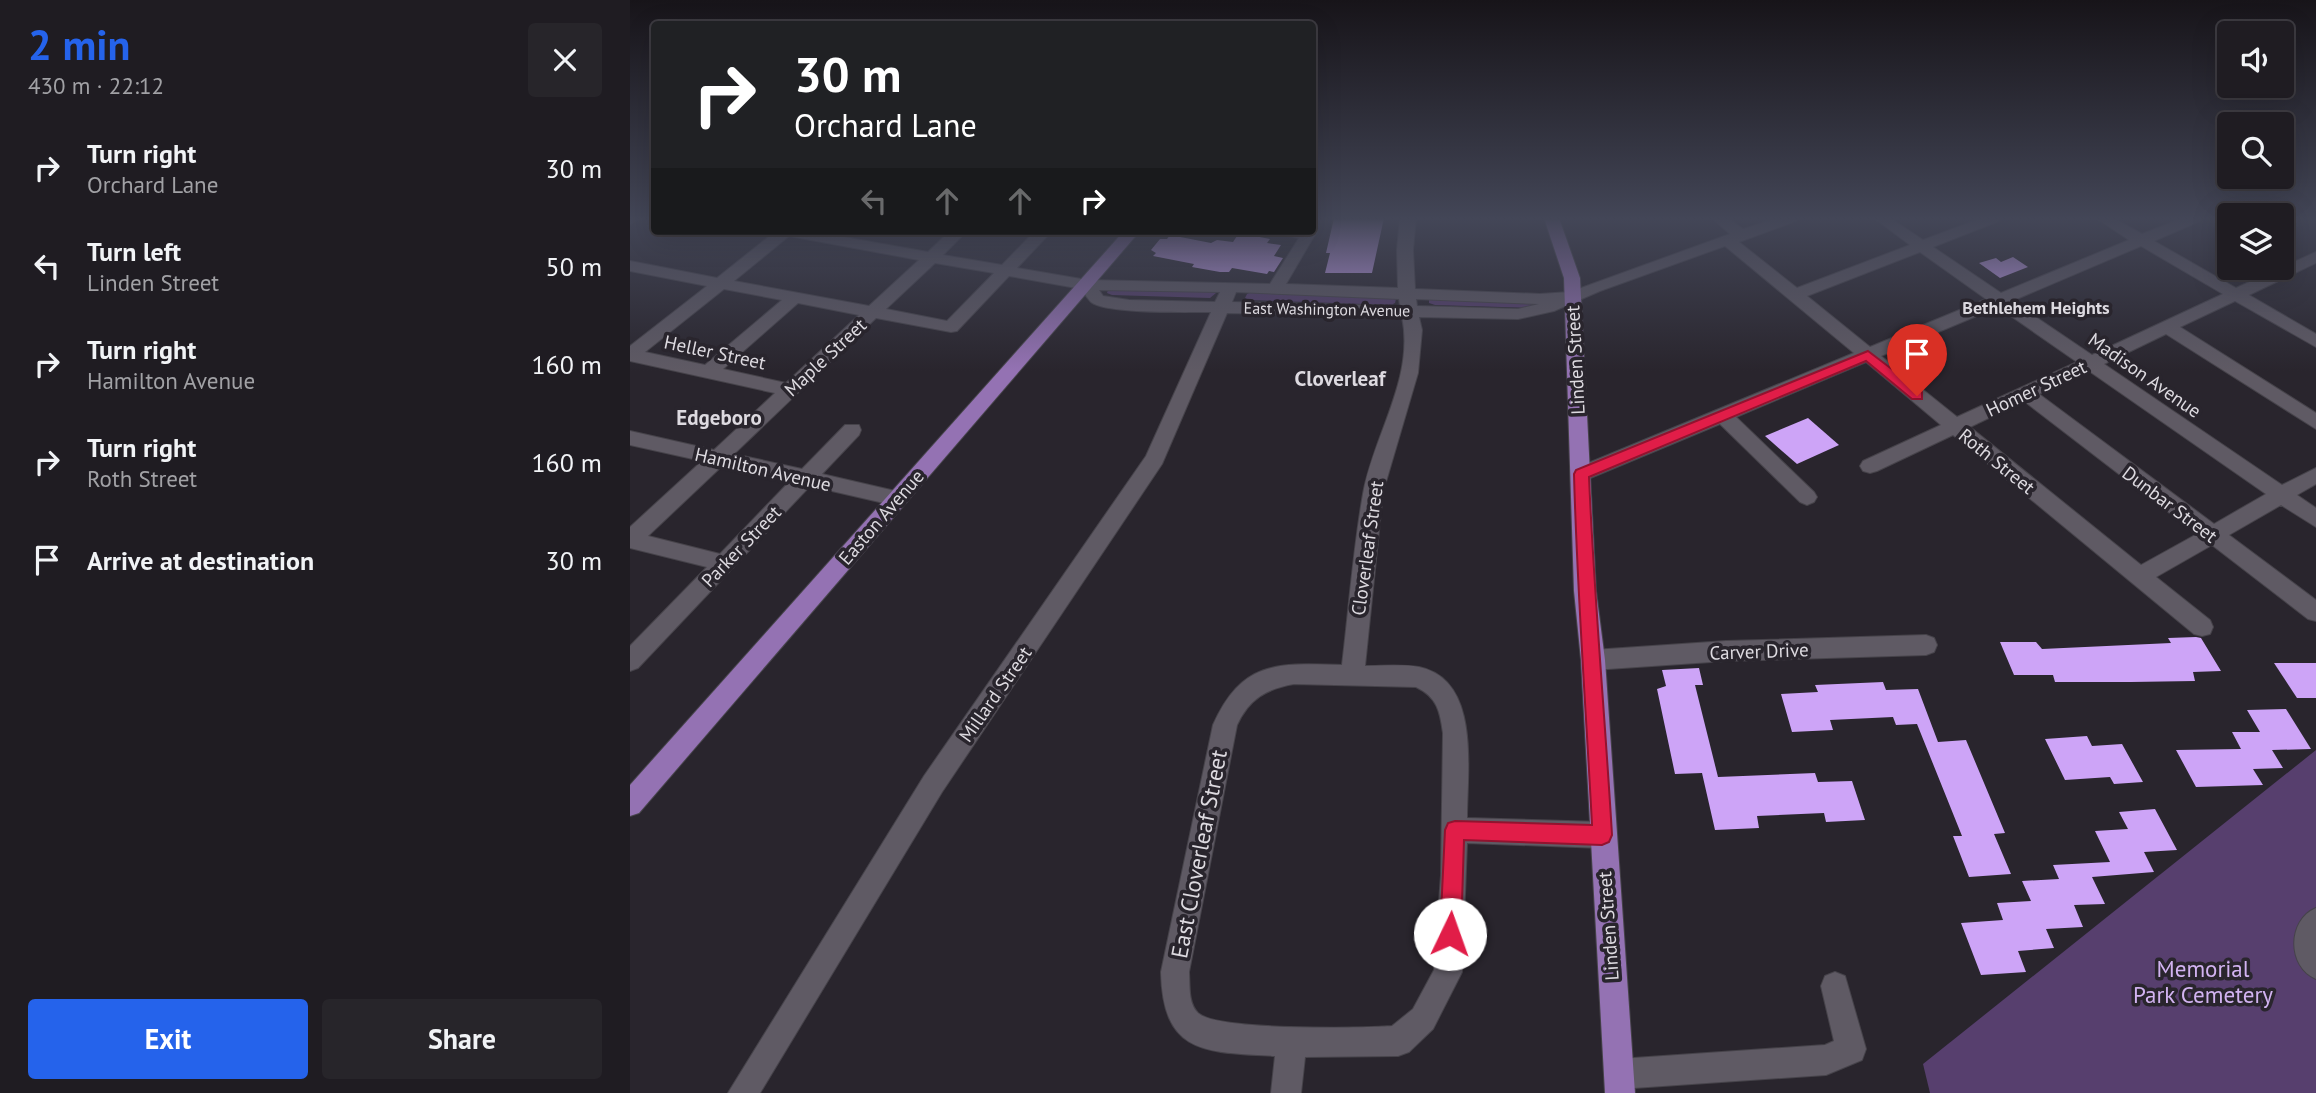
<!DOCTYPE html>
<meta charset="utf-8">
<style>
body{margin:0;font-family:"PT Sans",sans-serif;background:#27252a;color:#f1f3f6;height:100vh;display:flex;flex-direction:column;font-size:26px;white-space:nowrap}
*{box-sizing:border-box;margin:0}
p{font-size:23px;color:#a1a1a5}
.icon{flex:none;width:38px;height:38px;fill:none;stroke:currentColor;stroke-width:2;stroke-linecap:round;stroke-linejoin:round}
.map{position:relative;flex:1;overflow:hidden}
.sheet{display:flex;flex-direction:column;background:#1f1c22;width:630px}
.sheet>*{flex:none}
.banner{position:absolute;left:21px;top:21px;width:665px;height:214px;border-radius:7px;box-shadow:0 7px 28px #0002,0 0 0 2px #3c3a40;background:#202124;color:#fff;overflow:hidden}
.controls{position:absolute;left:1587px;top:21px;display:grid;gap:14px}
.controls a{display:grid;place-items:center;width:77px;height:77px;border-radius:7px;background:#1f1c22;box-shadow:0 7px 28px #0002,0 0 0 2px #3c3a40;font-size:35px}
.pin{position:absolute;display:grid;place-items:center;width:60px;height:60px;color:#fff;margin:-72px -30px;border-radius:50% 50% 50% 0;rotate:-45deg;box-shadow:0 0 7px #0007}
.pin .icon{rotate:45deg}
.me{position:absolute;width:77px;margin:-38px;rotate:3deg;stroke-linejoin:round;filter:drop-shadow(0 0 5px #0008)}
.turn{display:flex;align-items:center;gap:24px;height:147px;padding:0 28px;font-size:32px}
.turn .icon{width:91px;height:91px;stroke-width:2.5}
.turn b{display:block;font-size:49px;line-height:60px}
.lanes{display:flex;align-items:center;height:66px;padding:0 28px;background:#0003;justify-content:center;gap:35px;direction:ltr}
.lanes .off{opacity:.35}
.round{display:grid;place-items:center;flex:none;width:74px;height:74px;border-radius:7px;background:#27252a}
.headline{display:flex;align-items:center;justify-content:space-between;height:119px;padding:0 28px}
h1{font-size:42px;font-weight:700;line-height:52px;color:#2563eb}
.action{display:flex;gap:14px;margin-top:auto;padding:14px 28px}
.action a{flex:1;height:80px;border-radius:7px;background:#2563eb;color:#fff;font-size:28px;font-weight:700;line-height:80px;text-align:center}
.action a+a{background:#27252a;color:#f1f3f6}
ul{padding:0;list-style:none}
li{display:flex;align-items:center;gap:21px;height:98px;padding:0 28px}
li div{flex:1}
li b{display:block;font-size:26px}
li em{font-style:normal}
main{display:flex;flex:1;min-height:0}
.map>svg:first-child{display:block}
.green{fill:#573f6e}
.building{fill:#cda4f7}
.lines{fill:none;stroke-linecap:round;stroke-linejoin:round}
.minor-casing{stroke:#46434a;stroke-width:2}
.major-casing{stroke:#46434a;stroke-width:2}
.minor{fill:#5f5a64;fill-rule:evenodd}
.major{fill:#9472b3;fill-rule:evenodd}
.route{fill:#e11d48;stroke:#92132f;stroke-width:2}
.labels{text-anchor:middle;stroke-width:7;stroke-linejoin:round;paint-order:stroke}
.far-street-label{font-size:16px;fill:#dddae0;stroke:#29252d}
.far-neighbourhood-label{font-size:18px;font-weight:bold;fill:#dddae0;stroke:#29252d}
.street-label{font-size:19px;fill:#dddae0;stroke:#29252d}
.neighbourhood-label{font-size:21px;font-weight:bold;fill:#dddae0;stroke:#29252d}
.near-street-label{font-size:23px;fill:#dddae0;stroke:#29252d}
.near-park-label{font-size:23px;fill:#d2b3f1;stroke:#29252d}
</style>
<main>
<section class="sheet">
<div class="headline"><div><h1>2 min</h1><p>430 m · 22:12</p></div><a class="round"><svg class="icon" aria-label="close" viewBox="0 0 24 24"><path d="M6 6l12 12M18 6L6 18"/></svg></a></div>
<ul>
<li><svg class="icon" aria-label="right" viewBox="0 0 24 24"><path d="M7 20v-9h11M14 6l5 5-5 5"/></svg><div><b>Turn right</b><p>Orchard Lane</p></div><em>30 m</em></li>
<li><svg class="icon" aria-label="left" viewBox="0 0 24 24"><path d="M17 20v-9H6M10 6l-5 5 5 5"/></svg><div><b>Turn left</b><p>Linden Street</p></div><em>50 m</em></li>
<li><svg class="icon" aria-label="right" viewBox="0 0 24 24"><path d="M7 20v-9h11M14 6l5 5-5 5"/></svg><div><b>Turn right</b><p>Hamilton Avenue</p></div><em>160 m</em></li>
<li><svg class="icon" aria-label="right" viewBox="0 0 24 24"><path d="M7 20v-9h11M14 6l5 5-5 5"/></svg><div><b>Turn right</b><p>Roth Street</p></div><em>160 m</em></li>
<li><svg class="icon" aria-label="arrive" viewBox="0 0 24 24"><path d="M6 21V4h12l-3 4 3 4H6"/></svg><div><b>Arrive at destination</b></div><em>30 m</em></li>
</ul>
<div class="action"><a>Exit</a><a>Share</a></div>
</section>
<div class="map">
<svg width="1686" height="1093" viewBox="0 0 1686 1093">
<rect width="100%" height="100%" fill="#29252d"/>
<g class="green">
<path d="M478,290l104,1 4,2 -6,5 -98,-3 -5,-2z"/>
<path d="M623,291l138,6 5,2 -1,4 -4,2 -142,-5 -4,-2 2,-4z"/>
<path d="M803,298l116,5 -13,5 -101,-3 -6,-2v-3z"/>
<path d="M1686,750v343h-386l-7,-29z"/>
</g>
<g class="building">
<path d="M704,218h50l-12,55h-47l5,-20h-4z"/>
<path d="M609,233l31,6 -3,4 14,2 -7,11 9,2 -9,14 -5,-1 -2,3 -35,-6 -3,4h-9l-28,-5 2,-3 -41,-8 3,-3 -5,-3 9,-11h7l3,-4 41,8 6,-3 16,2z"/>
<path d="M1383,257l15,10 -28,11 -21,-15 17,-5 5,4z"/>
<path d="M1178,418l31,27 -42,19 -32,-28z"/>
<path d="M1566,637l5,1 20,33 -28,1 2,9 -64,1h-76l-2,-7h-39l-14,-33h36l6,7 129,-6 -3,-5z"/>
<path d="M1644,663h42v35h-19z"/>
<path d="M1069,668l4,17h-8l23,92 97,-4 3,9 34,-1 13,39 -39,2 -2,-9 -67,3 2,12 -44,2 -13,-57 -27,1 -18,-85 9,-3 -4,-16z"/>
<path d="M1253,682l3,8 32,-1 20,53 28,-2 39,93 -11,1 17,40 -42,3 -16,-41h9l-45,-112 -21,1 -3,-8 -63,3 3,10 -41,2 -11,-38 37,-2 -3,-7z"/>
<path d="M1656,709l25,40 -39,1 11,18 -30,1 10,16 -67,2 -20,-37 65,-1 -9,-17h28l-13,-22z"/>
<path d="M1457,736l5,10 30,-2 21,38 -29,2 -4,-7 -45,3 -20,-41z"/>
<path d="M1525,809l22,41 -33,2 10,20 -62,5 13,27 -31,1 9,22 -37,2 8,19 -36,3 8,21 -45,3 -20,-52 42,-3 -6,-17 34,-2 -9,-20 37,-2 -6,-14 57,-3 -15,-31 33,-2 -9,-17z"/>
</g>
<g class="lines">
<defs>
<g id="minor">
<path d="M0,218h11l-11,6z"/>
<path d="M770,218h16l-3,32 2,39 125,5 30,-2 160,-58 -18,-16h16l15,11 35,-11h20l-2,3 -57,21 58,46 113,-43 -36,-27h16l33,22 59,-22h19l-2,3 -66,26 68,46 128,-53 -33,-22h17l29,16 41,-16h19l-2,3 -46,20 82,47 80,-36v11l-67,32 67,39v13l-81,-46 -55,26 136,86v16l-150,-95 -62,30 178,121 34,-17v16l-19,11 19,13v19l-35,-22 -52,30 87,65v21l-8,-2 -96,-74 -56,32 54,43 3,7 -3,7 -8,2 -8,-2 -241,-199 -76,36 -7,2 -7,-2 -3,-5 3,-5 78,-36 -75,-63 -130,55 78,75 3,5 -3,5 -7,3 -7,-3 -80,-78 -132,55 -7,2 -7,-2 -3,-5 3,-5 280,-116 -129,-107 -125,45 -46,20 -36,8 -99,-2 3,13 -4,43 -35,119 -18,174c17,0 37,-2 54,1 62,13 48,103 48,151l135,4 9,4 4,9 -4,9 -9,4 -135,-5 -5,129 -29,57 -24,23 -11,4 -93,1 -4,36h-30l4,-37c-70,-4 -112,-1 -114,-84l52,-247c29,-65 65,-62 129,-60 7,-57 11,-115 21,-171 10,-58 52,-116 39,-177l-175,-4 -65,151 -220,328 -182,301h-32l196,-317 222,-320 65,-144c-22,0 -106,2 -120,-10 -3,-3 -7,-9 -9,-13l-73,-13 -52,55 -6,1 -75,-14 -142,136 68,15 43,-44h14l2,5 -2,5 -37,39 82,19 3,5 -3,5 -7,3 -87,-20 -172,182 -8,3v-25l77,-79 -77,-19v-21l72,-66 -72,-16v-14l84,19 61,-57 -145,-32v-15l77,-60 -77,-15v-10l87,17 59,-47h34l118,21 22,-21h17l-24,24 59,10 33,-34h17l-35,37 70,12 183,4 29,-46 -19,-4 -3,-3h35v-4l5,4 -31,53 112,4 -1,-38zM159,236l130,24 -50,46 -135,-25zM1511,246l82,48 -131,61 -80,-54zM1290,252l66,47 -116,48 -63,-51zM305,263l59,10 -47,48 -61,-12zM94,289l58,11 -77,65 -60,-13zM469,290l121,2 -5,10 -86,-2 -26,-4zM606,292l163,7 1,7 -168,-4zM786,299l123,5 -21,5 -101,-3zM168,303l61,12 -73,68 -63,-14zM1368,307l79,55 -120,55 -76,-61zM1459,371l177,123 -52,30 -175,-130zM1394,401l173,133 -56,31 -171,-138zM92,466l68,15 -70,73 -72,-18zM664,684l122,3c21,10 24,24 27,46l-2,142 -7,95 -21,39 -21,17c-31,2 -175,5 -194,-13 -10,-10 -8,-27 -9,-41l48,-247c12,-26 29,-36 57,-41z"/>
<path d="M1296,635l8,3 3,7 -3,7 -8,3 -200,6 -133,9 -8,-3 -4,-7 4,-7 8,-3 133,-9z"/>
<path d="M1686,908v71c-29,-12 -29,-59 0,-71z"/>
<path d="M1205,972l10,4 21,73 -4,11 -36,15 -207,14 -11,-4 -4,-11 4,-11 11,-4 206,-14 9,-4 -13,-55 4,-10z"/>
</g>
<g id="major">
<path d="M914,218h15l21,60 16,313 9,69 30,433h-30l-24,-433 -7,-69 -10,-313z"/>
<path d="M494,231h16l-501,582 -9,3v-31z"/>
</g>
</defs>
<use href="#minor" class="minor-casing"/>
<use href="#major" class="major-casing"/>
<use href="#minor" class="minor"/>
<use href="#major" class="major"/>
</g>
<linearGradient id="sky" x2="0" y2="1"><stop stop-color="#171419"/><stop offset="0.59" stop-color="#434657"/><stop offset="1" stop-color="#434657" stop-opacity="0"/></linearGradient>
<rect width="1686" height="371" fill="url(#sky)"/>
<path class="route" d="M1238,351l54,41v7h-10l-46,-38 -277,116c5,119 16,239 23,358l-3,7 -7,3 -138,-5 -3,94 -3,8 -8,3 -7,-3 -3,-8 5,-104 3,-7 7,-2 137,4c-6,-117 -15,-234 -18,-351l2,-4z"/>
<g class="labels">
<g class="far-street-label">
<text transform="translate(697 309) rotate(1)" y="6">East Washington Avenue</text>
</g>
<g class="far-neighbourhood-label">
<text x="1406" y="314">Bethlehem Heights</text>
</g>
<g class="street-label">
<text transform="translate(85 352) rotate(12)" y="7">Heller Street</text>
<text transform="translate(195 357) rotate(-43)" y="7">Maple Street</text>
<text transform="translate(945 360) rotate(-93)" y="7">Linden Street</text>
<text transform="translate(1515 375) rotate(35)" y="7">Madison Avenue</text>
<text transform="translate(1406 388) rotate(-25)" y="7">Homer Street</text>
<text transform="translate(1367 461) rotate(39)" y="7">Roth Street</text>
<text transform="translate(133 469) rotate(13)" y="7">Hamilton Avenue</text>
<text transform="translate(1540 504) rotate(37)" y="7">Dunbar Street</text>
<text transform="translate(251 517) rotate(-49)" y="7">Easton Avenue</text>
<text transform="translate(111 546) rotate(-46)" y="7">Parker Street</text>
<text transform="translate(737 548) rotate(-82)" y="7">Cloverleaf Street</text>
<text transform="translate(1129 651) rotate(-2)" y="7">Carver Drive</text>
<text transform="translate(365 694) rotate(-55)" y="7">Millard Street</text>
<text transform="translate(978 926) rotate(-94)" y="7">Linden Street</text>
</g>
<g class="neighbourhood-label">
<text x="710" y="386">Cloverleaf</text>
<text x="89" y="425">Edgeboro</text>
</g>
<g class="near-street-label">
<text transform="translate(569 854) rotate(-79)" y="8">East Cloverleaf Street</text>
</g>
<g class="near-park-label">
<text x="1573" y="977">Memorial<tspan x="1573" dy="26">Park Cemetery</tspan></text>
</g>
</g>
</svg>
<div class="controls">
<a><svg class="icon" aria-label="sound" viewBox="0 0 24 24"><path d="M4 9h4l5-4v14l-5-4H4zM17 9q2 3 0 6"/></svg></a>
<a><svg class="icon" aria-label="search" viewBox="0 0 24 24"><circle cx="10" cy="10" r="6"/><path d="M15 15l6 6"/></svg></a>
<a><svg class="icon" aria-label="layers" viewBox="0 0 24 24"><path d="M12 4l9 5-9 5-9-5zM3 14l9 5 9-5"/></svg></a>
</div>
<div class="pin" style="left:1287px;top:396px;background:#d93025"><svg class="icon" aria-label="arrive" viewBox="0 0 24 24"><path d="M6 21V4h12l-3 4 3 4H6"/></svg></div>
<svg class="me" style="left:820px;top:934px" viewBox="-20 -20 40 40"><circle r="19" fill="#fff"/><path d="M0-13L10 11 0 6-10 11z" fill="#e11d48"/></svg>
<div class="banner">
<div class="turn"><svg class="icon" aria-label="right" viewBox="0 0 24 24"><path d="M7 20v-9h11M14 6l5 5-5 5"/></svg><div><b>30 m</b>Orchard Lane</div></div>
<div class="lanes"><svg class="icon off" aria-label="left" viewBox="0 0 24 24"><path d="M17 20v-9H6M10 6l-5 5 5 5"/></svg><svg class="icon off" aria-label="ahead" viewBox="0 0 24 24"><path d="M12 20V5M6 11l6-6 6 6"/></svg><svg class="icon off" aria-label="ahead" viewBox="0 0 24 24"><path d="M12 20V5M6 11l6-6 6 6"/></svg><svg class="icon" aria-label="right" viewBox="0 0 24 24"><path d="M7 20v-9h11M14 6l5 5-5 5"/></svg></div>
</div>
</div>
</main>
